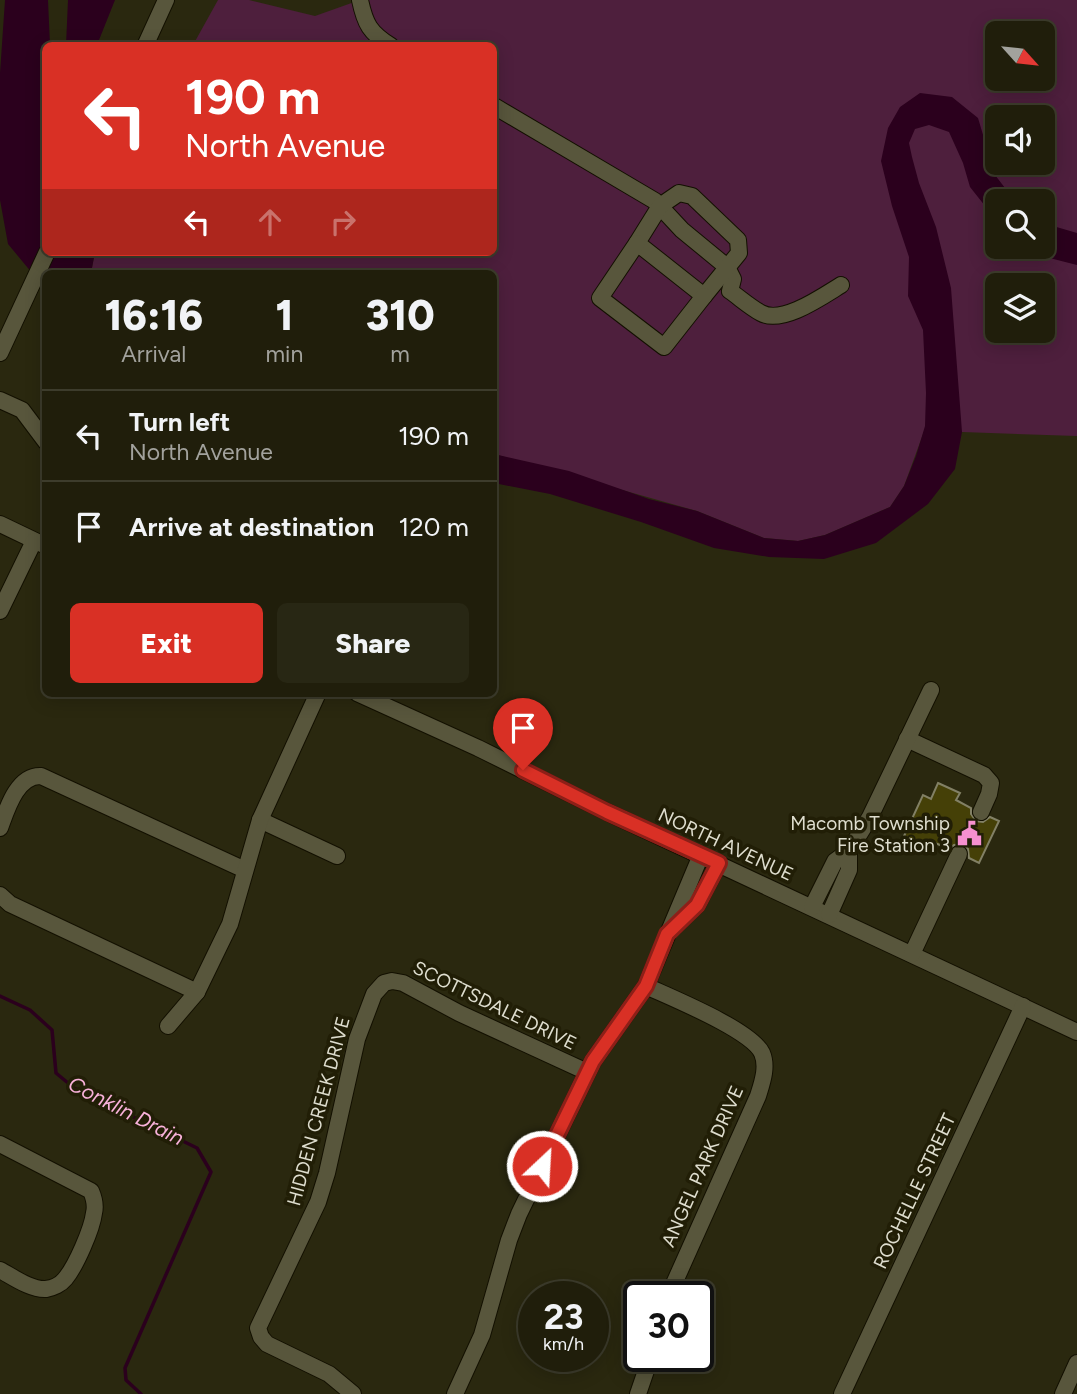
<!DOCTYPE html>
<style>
body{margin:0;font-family:Figtree,sans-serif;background:#282714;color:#f1f3f6;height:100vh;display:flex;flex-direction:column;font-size:26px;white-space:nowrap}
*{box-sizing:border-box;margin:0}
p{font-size:23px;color:#a2a29d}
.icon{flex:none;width:38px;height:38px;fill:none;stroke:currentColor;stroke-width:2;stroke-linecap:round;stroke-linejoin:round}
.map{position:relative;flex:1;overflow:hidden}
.side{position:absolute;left:42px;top:270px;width:455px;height:427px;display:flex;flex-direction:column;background:#201e0b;border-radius:10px;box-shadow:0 4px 18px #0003,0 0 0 2px #3d3c2c}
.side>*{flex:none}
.top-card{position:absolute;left:42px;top:42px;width:455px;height:214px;border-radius:10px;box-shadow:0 4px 18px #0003,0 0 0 2px #3d3c2c;background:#d93025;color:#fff;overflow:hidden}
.needle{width:46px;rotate:117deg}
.tools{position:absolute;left:985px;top:21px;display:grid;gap:14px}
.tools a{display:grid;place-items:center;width:70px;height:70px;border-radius:10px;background:#201e0b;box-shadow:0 4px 18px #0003,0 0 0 2px #3d3c2c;font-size:35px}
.speed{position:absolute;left:518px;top:1281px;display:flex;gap:14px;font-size:35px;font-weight:700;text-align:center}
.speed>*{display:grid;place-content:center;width:91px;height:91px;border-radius:50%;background:#201e0b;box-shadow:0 4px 18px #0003,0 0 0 2px #3d3c2c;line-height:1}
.speed small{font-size:18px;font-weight:400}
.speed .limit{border:4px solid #111;border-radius:10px;background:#fff;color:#111}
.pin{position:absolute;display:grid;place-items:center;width:60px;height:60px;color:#fff;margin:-72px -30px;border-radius:50% 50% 50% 0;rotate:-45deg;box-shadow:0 0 7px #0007}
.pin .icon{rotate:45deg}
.me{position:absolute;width:77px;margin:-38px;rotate:25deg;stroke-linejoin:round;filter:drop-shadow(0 0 5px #0008)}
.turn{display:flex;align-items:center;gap:24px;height:147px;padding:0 28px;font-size:32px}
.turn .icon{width:91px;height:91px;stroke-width:2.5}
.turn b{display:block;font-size:49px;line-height:60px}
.lanes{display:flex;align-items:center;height:66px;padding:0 28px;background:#0003;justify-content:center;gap:35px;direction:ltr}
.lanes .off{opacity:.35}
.eta{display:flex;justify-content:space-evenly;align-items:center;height:119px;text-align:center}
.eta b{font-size:42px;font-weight:800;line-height:49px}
.cta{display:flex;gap:14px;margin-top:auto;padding:14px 28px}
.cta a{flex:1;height:80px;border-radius:10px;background:#d93025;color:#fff;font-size:28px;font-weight:800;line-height:80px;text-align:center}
.cta a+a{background:#282714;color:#f1f3f6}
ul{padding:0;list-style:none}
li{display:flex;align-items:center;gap:21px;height:91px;padding:0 28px;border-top:2px solid #3d3c2c}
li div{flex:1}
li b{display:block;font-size:26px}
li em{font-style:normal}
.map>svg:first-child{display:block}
.green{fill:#4e1f3d;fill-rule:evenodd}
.water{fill:#2b001d}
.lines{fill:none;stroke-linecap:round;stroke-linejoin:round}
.stream{stroke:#2b001d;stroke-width:3.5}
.building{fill:#454007;stroke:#828065;stroke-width:2}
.minor-casing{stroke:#131000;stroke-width:18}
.minor{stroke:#58563c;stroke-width:16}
.route-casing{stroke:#8d1f18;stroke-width:18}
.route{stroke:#d93025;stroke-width:12}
.labels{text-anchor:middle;stroke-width:7;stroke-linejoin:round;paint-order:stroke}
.poi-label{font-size:19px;fill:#deddce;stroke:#211e06;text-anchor:end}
.street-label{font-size:19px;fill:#deddce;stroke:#211e06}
.water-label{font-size:21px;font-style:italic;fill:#f8b1da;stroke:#211e06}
</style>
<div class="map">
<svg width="1077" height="1394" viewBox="0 0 1077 1394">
<rect width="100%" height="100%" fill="#2a280f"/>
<path class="green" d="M218,0h31l66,16 45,-16h717v436l-115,-4 -36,-6 -22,60 -14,21 -65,28 -27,6 -34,-3 -67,-27 -203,-57v-181h-403l4,-21h399v-206l-301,-1zM998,33h45v46h-45zM998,117h45v46h-45zM998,201h45v46h-45zM998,285h45v46h-45z"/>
<g class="water">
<path d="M5,0h43l2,45 -4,1v206h49l-4,21h-45l-1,22 -13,-22 -24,-29 -8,-44v-127z"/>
<path d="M68,0h47l-18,45h-31z"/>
<path d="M920,93l32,4 26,21 17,57 20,26h-17l-1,20 -27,-34 -7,-24 -14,-31 -20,-7 -14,4 -6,14 3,14 7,26 17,44 15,61 11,144 -7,37 -27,35 -52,39 -52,16 -55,-2 -55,-9 -73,-26 -91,-28 -56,-11v-29l75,17 80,28 48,12 67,27 34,3 27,-6 65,-28 14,-21 12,-30 9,-30 1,-33 -3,-63 -15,-34 1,-39 -17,-51 -11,-45 7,-33 12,-21z"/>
<path d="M1043,220l10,6 24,7v32l-47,-12 -6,-6h19z"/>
</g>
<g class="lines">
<path class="stream" d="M0,996l30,14 22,20 4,43 18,15 123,60 14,24 -86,196 1,12 15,14"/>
</g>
<path class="building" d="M938,783l22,10 -4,7 15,8v6l5,7 7,1 7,-5 9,4 -20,42 -10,-5 -1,-9 -5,-5 -9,1 -4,4 -15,-6 -3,6 -28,-13 19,-41 8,4z"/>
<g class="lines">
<defs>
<g id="minor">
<path d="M360,0c5,24 10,33 31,46"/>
<path d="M145,46l21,-46"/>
<path d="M494,106l161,95 27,29 45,37 6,12 -3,12c10,7 20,16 31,22 21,12 62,-17 80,-28"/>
<path d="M679,193l13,3 46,44 1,13 -35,43 -67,-53 23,-37z"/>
<path d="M637,243l-37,55 64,49 40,-51"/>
<path d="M0,353l47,-101"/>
<path d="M0,400l22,10 24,32"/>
<path d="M0,524l46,22"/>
<path d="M0,611l34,-70"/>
<path d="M357,693l121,55 129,64 470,220"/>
<path d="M907,739l77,36 7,8 -2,11 -8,18"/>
<path d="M260,820l77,36"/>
<path d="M0,828c7,-19 17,-53 41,-52l204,94"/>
<path d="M0,895l10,9 187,88"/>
<path d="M812,907l23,-46 14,-10 21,-34 61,-127"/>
<path d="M829,915l20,-45v-19"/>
<path d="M674,927l23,-22 22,-42"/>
<path d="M912,954l47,-100"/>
<path d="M646,986c26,12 105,44 116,67 6,14 0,30 -4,43l-90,201"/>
<path d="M168,1026l29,-34 33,-68 30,-104 58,-127"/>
<path d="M0,1144l91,47c3,7 5,14 3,22 -2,16 -18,53 -29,66 -4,5 -12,9 -19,10 -15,1 -33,-12 -46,-19"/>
<path d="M353,1394l-24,-20 -62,-30 -6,-7 -3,-9 60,-126 9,-29 30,-134 17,-45 10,-11 8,-2 11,2 56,30 128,59"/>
<path d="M455,1394l27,-59 27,-95 10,-26 74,-153 53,-75 55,-131"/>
<path d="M638,1394l13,-38"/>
<path d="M842,1394l181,-388"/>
<path d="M1063,1394l14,-31"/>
</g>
</defs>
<use href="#minor" class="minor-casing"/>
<use href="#minor" class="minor"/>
</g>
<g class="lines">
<defs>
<path id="route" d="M523,770l84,42 112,51 -22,42 -30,29 -21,52 -53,75 -51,105"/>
</defs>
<use href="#route" class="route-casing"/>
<use href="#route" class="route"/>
</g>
<defs>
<symbol id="civic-bare" viewBox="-9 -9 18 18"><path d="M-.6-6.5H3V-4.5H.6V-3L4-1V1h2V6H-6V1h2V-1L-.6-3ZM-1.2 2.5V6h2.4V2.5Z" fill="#f690cf" stroke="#211e06" stroke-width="2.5" paint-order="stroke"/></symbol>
</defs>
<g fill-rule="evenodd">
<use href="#civic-bare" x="952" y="816" width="35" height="35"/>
</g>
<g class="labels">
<g class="poi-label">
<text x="950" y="830">Macomb Township<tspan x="950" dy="22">Fire Station 3</tspan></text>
</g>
<g class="street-label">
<text transform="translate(726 844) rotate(25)" y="7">NORTH AVENUE</text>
<text transform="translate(495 1005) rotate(26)" y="7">SCOTTSDALE DRIVE</text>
<text transform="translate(318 1111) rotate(-75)" y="7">HIDDEN CREEK DRIVE</text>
<text transform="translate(702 1166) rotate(-66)" y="7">ANGEL PARK DRIVE</text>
<text transform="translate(914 1191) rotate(-65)" y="7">ROCHELLE STREET</text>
</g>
<g class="water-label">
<text transform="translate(126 1111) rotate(27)" y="7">Conklin Drain</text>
</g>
</g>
</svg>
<div class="tools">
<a><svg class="needle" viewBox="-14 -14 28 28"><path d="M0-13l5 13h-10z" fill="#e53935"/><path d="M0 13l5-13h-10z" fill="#a2a29d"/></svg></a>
<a><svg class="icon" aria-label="sound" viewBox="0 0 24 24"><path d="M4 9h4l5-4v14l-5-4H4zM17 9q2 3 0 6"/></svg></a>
<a><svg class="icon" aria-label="search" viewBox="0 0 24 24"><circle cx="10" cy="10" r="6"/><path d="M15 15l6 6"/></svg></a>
<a><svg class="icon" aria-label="layers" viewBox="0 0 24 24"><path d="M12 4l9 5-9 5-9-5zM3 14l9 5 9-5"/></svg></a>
</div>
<div class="speed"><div>23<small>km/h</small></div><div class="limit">30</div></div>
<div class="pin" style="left:523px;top:770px;background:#d93025"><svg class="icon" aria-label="arrive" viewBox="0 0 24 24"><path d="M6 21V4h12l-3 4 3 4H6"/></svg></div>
<svg class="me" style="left:542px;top:1166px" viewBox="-20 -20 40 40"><circle r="17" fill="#d93025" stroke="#fff" stroke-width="3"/><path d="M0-11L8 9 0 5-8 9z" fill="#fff"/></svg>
<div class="top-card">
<div class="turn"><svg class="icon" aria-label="left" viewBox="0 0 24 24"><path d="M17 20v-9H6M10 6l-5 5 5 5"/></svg><div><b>190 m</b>North Avenue</div></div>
<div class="lanes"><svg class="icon" aria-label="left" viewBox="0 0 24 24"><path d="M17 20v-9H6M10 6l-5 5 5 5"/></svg><svg class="icon off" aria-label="ahead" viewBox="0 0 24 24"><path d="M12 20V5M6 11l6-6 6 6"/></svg><svg class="icon off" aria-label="right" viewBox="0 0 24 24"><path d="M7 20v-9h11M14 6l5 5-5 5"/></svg></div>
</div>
<section class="side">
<div class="eta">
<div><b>16:16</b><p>Arrival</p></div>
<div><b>1</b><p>min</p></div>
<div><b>310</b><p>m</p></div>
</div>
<ul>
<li><svg class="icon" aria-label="left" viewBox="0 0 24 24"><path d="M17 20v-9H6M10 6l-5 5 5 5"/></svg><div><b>Turn left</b><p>North Avenue</p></div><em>190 m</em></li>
<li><svg class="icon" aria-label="arrive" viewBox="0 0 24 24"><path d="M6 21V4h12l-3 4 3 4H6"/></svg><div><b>Arrive at destination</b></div><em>120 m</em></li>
</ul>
<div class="cta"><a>Exit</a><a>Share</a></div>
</section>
</div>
